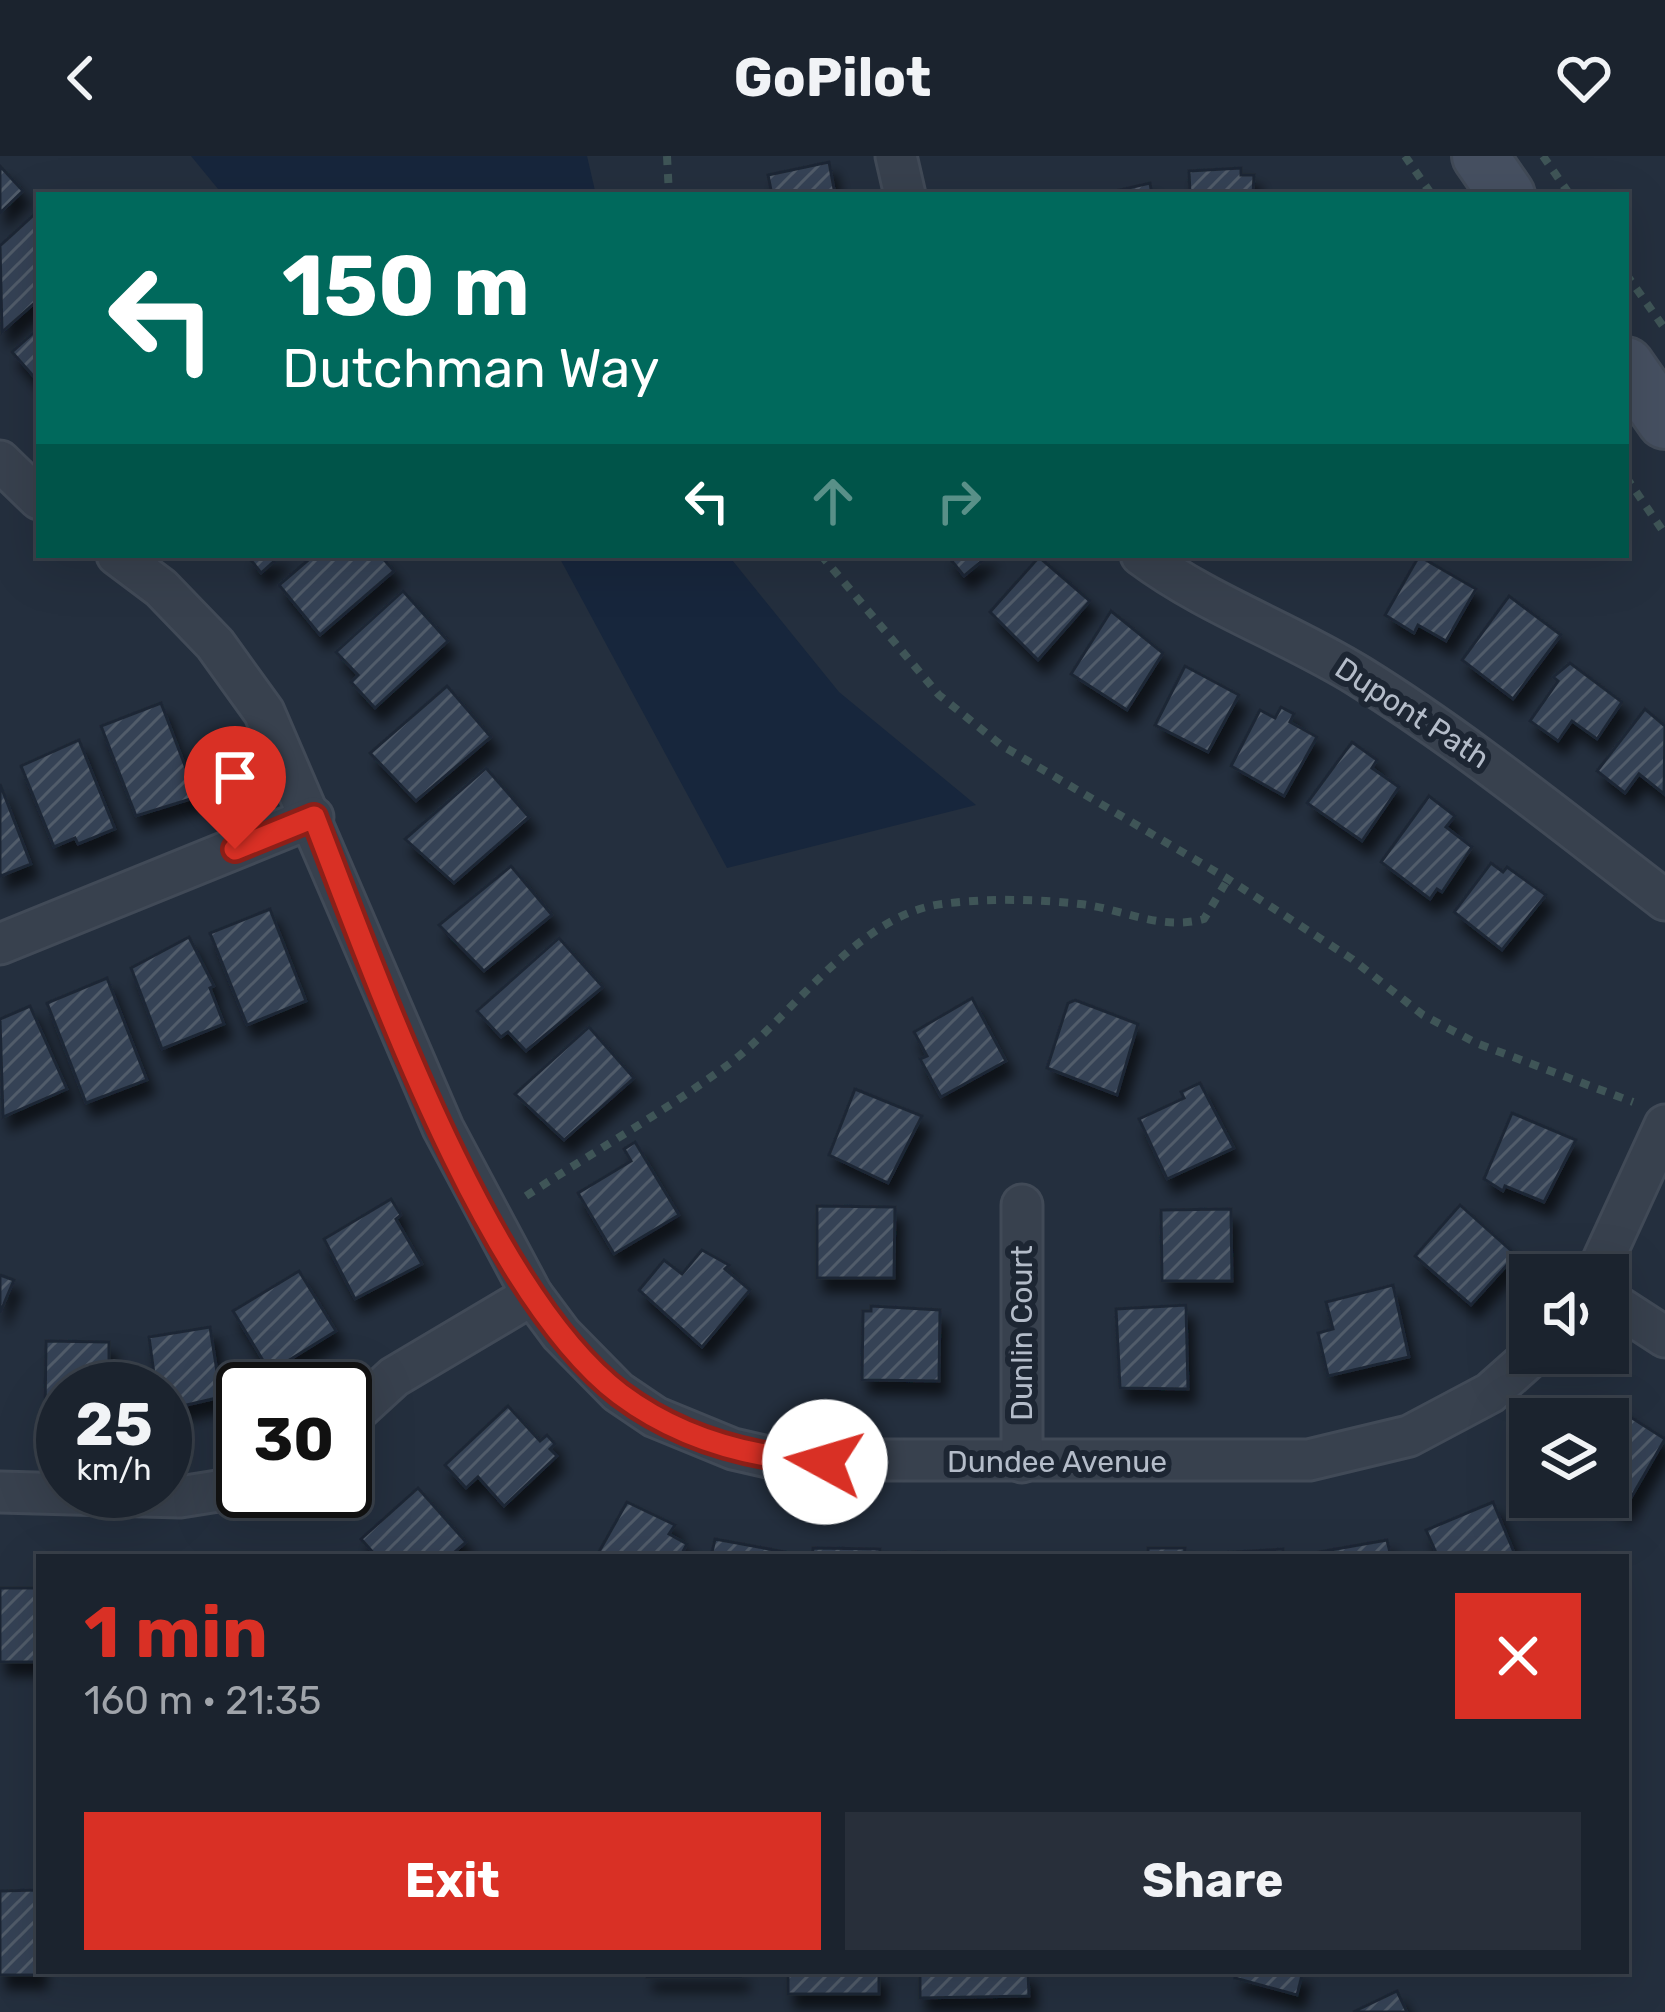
<!DOCTYPE html>
<meta charset="utf-8">
<style>
body{margin:0;font-family:Rubik,sans-serif;background:#282f3a;color:#f1f3f6;height:100vh;display:flex;flex-direction:column;font-size:45px;white-space:nowrap}
*{box-sizing:border-box;margin:0}
p{font-size:39px;color:#a0a4aa}
.icon{flex:none;width:66px;height:66px;fill:none;stroke:currentColor;stroke-width:2;stroke-linecap:round;stroke-linejoin:round}
.map{position:relative;flex:1;overflow:hidden}
.details{position:absolute;left:36px;top:1398px;width:1593px;height:420px;display:flex;flex-direction:column;background:#1b232e;border-radius:0px;box-shadow:0 12px 48px #0002,0 0 0 3px #39404a}
.details>*{flex:none}
.top-card{position:absolute;left:36px;top:36px;width:1593px;height:366px;border-radius:0px;box-shadow:0 12px 48px #0002,0 0 0 3px #39404a;background:#00695c;color:#fff;overflow:hidden}
.fabs{position:absolute;left:1509px;top:1098px;display:grid;gap:24px}
.fabs a{display:grid;place-items:center;width:120px;height:120px;border-radius:0px;background:#1b232e;box-shadow:0 12px 48px #0002,0 0 0 3px #39404a;font-size:60px}
.speed{position:absolute;left:36px;top:1206px;display:flex;gap:24px;font-size:60px;font-weight:700;text-align:center}
.speed>*{display:grid;place-content:center;width:156px;height:156px;border-radius:50%;background:#1b232e;box-shadow:0 12px 48px #0002,0 0 0 3px #39404a;line-height:1}
.speed small{font-size:30px;font-weight:400}
.speed .limit{border:6px solid #111;border-radius:18px;background:#fff;color:#111}
.pin{position:absolute;display:grid;place-items:center;width:102px;height:102px;color:#fff;margin:-123px -51px;border-radius:50% 50% 50% 0;rotate:-45deg;box-shadow:0 0 12px #0007}
.pin .icon{rotate:45deg}
.me{position:absolute;width:132px;margin:-66px;rotate:276deg;stroke-linejoin:round;filter:drop-shadow(0 0 9px #0008)}
.turn{display:flex;align-items:center;gap:42px;height:252px;padding:0 48px;font-size:54px}
.turn .icon{width:156px;height:156px;stroke-width:2.5}
.turn b{display:block;font-size:84px;line-height:102px}
.lanes{display:flex;align-items:center;height:114px;padding:0 48px;background:#0003;justify-content:center;gap:60px;direction:ltr}
.lanes .off{opacity:.35}
.round{display:grid;place-items:center;flex:none;width:126px;height:126px;border-radius:0px;background:#282f3a}
.overview{display:flex;align-items:center;justify-content:space-between;height:204px;padding:0 48px}
h1{font-size:72px;font-weight:700;line-height:90px;color:#d93025}
.action{display:flex;gap:24px;margin-top:auto;padding:24px 48px}
.action a{flex:1;height:138px;border-radius:0px;background:#d93025;color:#fff;font-size:48px;font-weight:700;line-height:138px;text-align:center}
.action a+a{background:#282f3a;color:#f1f3f6}
header{display:flex;justify-content:space-between;align-items:center;height:156px;padding:0 48px;background:#1b232e;font-size:54px;font-weight:700}
.map>svg:first-child{display:block}
.water{fill:#17263c}
.building{fill:url(#building-hatch);stroke:#1f2835;stroke-width:3;filter:url(#shadow)}
.lines{fill:none;stroke-linecap:round;stroke-linejoin:round}
.street-casing{stroke:#414a57;stroke-width:45}
.secondary-casing{stroke:#414a57;stroke-width:60}
.path{stroke:#3f5557;stroke-width:8;stroke-dasharray:9 9;stroke-linecap:butt}
.street{stroke:#38414e;stroke-width:39}
.secondary{stroke:#465061;stroke-width:54}
.route-casing{stroke:#8d1f18;stroke-width:30}
.route{stroke:#d93025;stroke-width:21}
.labels{text-anchor:middle;stroke-width:12;stroke-linejoin:round;paint-order:stroke}
.street-label{font-size:30px;fill:#b4bcc9;stroke:#1d2633}
</style>
<header><svg class="icon" aria-label="back" viewBox="0 0 24 24"><path d="M15 5l-7 7 7 7"/></svg>GoPilot<svg class="icon" aria-label="heart" viewBox="0 0 24 24"><path d="M12 20l-8-8c-3-5 5-10 8-4 3-6 11-1 8 4z"/></svg></header>
<div class="map">
<svg width="1665" height="1856" viewBox="0 0 1665 1856">
<defs>
<pattern id="building-hatch" width="6" height="6" patternUnits="userSpaceOnUse" patternTransform="scale(3)"><rect width="6" height="6" fill="#364354"/><path d="M-1 1l2-2M0 6l6-6M5 7l2-2" fill="none" stroke="#515c6b"/></pattern>
<filter id="shadow"><feDropShadow dx="7" dy="13" stdDeviation="6" flood-color="#0009"/></filter>
</defs>
<rect width="100%" height="100%" fill="#242f3e"/>
<g class="water">
<path d="M191,0h396l9,39h-373z"/>
<path d="M558,399h170l111,137 137,113 -249,63z"/>
</g>
<g class="building">
<path d="M829,6l6,32 11,1h-74l-4,-20z"/>
<path d="M0,10l23,25 -23,22z"/>
<path d="M1241,12v7h13l-1,20h-63l-1,-24z"/>
<path d="M1150,27l2,12h-54z"/>
<path d="M38,55l1,88 -37,33 -2,-86z"/>
<path d="M39,172v47l-4,3 -23,-26z"/>
<path d="M247,399h34l-20,18z"/>
<path d="M314,399h66l14,16 -74,64 -41,-50z"/>
<path d="M947,399h42l-25,21z"/>
<path d="M1419,400l57,33 -30,52 -28,-16 -4,8 -29,-18z"/>
<path d="M1039,401l51,44 -52,59 -48,-48z"/>
<path d="M403,435l45,50 -73,67 -24,-26 7,-7 -22,-23z"/>
<path d="M1509,440l52,39 -48,64 -51,-39z"/>
<path d="M1111,455l52,42 -36,57 -56,-36z"/>
<path d="M1570,507l52,39 -25,37 -25,-18 -14,20 -28,-20 28,-40 -5,-4z"/>
<path d="M1185,510l54,29 -31,57 -53,-27z"/>
<path d="M447,530l44,51 -75,64 -46,-48z"/>
<path d="M161,547l36,94 -61,19 -35,-90z"/>
<path d="M1281,551l13,7 -4,8 27,15 -33,59 -53,-30 29,-56 15,8z"/>
<path d="M1645,553l20,17 -1,68 -25,-20 -14,19 -28,-22z"/>
<path d="M79,584l36,89 -37,15 -3,-6 -21,9 -33,-81z"/>
<path d="M1352,586l25,18 -5,8 27,19 -37,54 -55,-38z"/>
<path d="M486,612l43,49 -75,66 -49,-44z"/>
<path d="M0,628l31,80 -30,12 -1,-3z"/>
<path d="M1429,640l26,20 -9,11 26,20 -30,45 -5,-3 -7,10 -49,-37z"/>
<path d="M1491,707l12,9 4,-5 39,28 -44,55 -48,-38z"/>
<path d="M511,710l41,49 -68,56 -45,-46z"/>
<path d="M270,753l36,92 -59,24 -37,-92z"/>
<path d="M189,781l25,49 -4,2 14,36 -62,25 -31,-81z"/>
<path d="M559,782l44,49 -77,64 -18,-19 -7,5 -24,-26z"/>
<path d="M107,822l40,102 -61,23 -39,-100z"/>
<path d="M972,842l34,63 -65,36 -21,-38 7,-3 -13,-24z"/>
<path d="M1075,844l63,24 -21,71 -70,-27 21,-65z"/>
<path d="M30,850l37,83 -64,28 -3,-98z"/>
<path d="M589,871l45,51 -70,62 -49,-46z"/>
<path d="M1200,927l34,65 -67,31 -28,-60 45,-21 -3,-6z"/>
<path d="M855,933l67,27 -34,67 -59,-28z"/>
<path d="M1512,957l64,27 -32,62 -39,-16 -2,5 -19,-12z"/>
<path d="M635,986l44,73 -65,39 -36,-61 53,-32 -7,-12z"/>
<path d="M391,1043l10,16 -5,4 26,45 -67,35 -31,-60z"/>
<path d="M1460,1049l56,50 -45,50 -56,-49z"/>
<path d="M817,1050l78,1 -1,71h-77z"/>
<path d="M1231,1053l1,72h-70l-1,-71z"/>
<path d="M702,1094l27,15 -4,4 25,21 -48,57 -63,-57 25,-30 18,14z"/>
<path d="M299,1115l37,60 -66,41 -37,-61z"/>
<path d="M0,1119l14,5 -14,33z"/>
<path d="M1393,1129l16,72 -81,19 -10,-43 15,-4 -7,-27z"/>
<path d="M1186,1149l2,84 -68,-1 -4,-79z"/>
<path d="M871,1150l69,4 -1,71 -77,-1 1,-69h8z"/>
<path d="M210,1171l11,70 -56,13v-21h-9l-7,-52z"/>
<path d="M46,1185l63,1v47h-46v25l-18,-1z"/>
<path d="M1607,1246l58,37 -41,71 -20,-13 4,-78h-11z"/>
<path d="M508,1250l32,35 7,-6 8,9 -5,5 7,7 -53,50 -26,-29 -12,11 -21,-23z"/>
<path d="M418,1332l48,54 -17,15h-72l-16,-18z"/>
<path d="M627,1346l48,23 -6,9 18,10 -7,13h-84z"/>
<path d="M1493,1346l23,55h-78l-12,-27z"/>
<path d="M715,1383l70,13v5h-74z"/>
<path d="M1387,1384l4,17h-71l-1,-5z"/>
<path d="M813,1392l67,1v8h-68z"/>
<path d="M1148,1392h37l-1,9h-61l25,-2z"/>
<path d="M1283,1393v8h-63v-4z"/>
<path d="M913,1396l70,1v4h-70z"/>
<rect x="0" y="1432" width="39" height="74"/>
<path d="M38,1734l1,85h-39v-84z"/>
<rect x="647" y="1815" width="94" height="6"/>
<rect x="788" y="1815" width="91" height="23"/>
<path d="M920,1815h108l1,25 -109,2z"/>
<path d="M1237,1815h66l-6,24 -62,-17z"/>
<path d="M1397,1835l10,21h-54z"/>
</g>
<g class="lines">
<defs>
<g id="street">
<path d="M896,0l9,39"/>
<path d="M0,305l39,38"/>
<path d="M117,399l44,33 54,56 49,68 179,416 89,167 29,39 57,58 37,25 78,32 48,11h528l100,-24 81,-43 45,-40"/>
<path d="M1141,399c67,50 147,77 218,121 108,67 205,147 306,224"/>
<path d="M0,788l313,-127"/>
<path d="M1022,1049v257"/>
<path d="M1596,1119l69,-150"/>
<path d="M1608,1144l57,37"/>
<path d="M345,1266l49,-45 138,-82"/>
<path d="M0,1336l180,5 63,-10"/>
</g>
<g id="secondary">
<path d="M1480,0l27,39"/>
<path d="M1626,209l39,56"/>
</g>
</defs>
<use href="#street" class="street-casing"/>
<use href="#secondary" class="secondary-casing"/>
<g class="path">
<path d="M667,0l2,39"/>
<path d="M1405,0l27,39"/>
<path d="M1543,0l27,39"/>
<path d="M1626,118l39,55"/>
<path d="M1626,321l39,57"/>
<path d="M821,399l118,140 62,50 227,134 124,80 71,56 53,28 157,59"/>
<path d="M526,1040c66,-43 136,-83 199,-129 66,-48 131,-152 217,-163 44,-6 93,-5 138,0 44,5 80,27 124,15l24,-40"/>
</g>
<use href="#street" class="street"/>
<use href="#secondary" class="secondary"/>
</g>
<g class="lines">
<defs>
<path id="route" d="M235,693l79,-32c61,158 172,475 306,577 60,45 130,64 205,68"/>
</defs>
<use href="#route" class="route-casing"/>
<use href="#route" class="route"/>
</g>
<g class="labels">
<g class="street-label">
<text transform="translate(1412 557) rotate(33)" y="10">Dupont Path</text>
<text transform="translate(1022 1177) rotate(-90)" y="10">Dunlin Court</text>
<text x="1057" y="1316">Dundee Avenue</text>
</g>
</g>
</svg>
<div class="fabs">
<a><svg class="icon" aria-label="sound" viewBox="0 0 24 24"><path d="M4 9h4l5-4v14l-5-4H4zM17 9q2 3 0 6"/></svg></a>
<a><svg class="icon" aria-label="layers" viewBox="0 0 24 24"><path d="M12 4l9 5-9 5-9-5zM3 14l9 5 9-5"/></svg></a>
</div>
<div class="speed"><div>25<small>km/h</small></div><div class="limit">30</div></div>
<div class="pin" style="left:235px;top:693px;background:#d93025"><svg class="icon" aria-label="arrive" viewBox="0 0 24 24"><path d="M6 21V4h12l-3 4 3 4H6"/></svg></div>
<svg class="me" style="left:825px;top:1306px" viewBox="-20 -20 40 40"><circle r="19" fill="#fff"/><path d="M0-13L10 11 0 6-10 11z" fill="#d93025"/></svg>
<div class="top-card">
<div class="turn"><svg class="icon" aria-label="left" viewBox="0 0 24 24"><path d="M17 20v-9H6M10 6l-5 5 5 5"/></svg><div><b>150 m</b>Dutchman Way</div></div>
<div class="lanes"><svg class="icon" aria-label="left" viewBox="0 0 24 24"><path d="M17 20v-9H6M10 6l-5 5 5 5"/></svg><svg class="icon off" aria-label="ahead" viewBox="0 0 24 24"><path d="M12 20V5M6 11l6-6 6 6"/></svg><svg class="icon off" aria-label="right" viewBox="0 0 24 24"><path d="M7 20v-9h11M14 6l5 5-5 5"/></svg></div>
</div>
<section class="details">
<div class="overview"><div><h1>1 min</h1><p>160 m · 21:35</p></div><a class="round" style="background:#d93025;color:#fff"><svg class="icon" aria-label="close" viewBox="0 0 24 24"><path d="M6 6l12 12M18 6L6 18"/></svg></a></div>
<div class="action"><a>Exit</a><a>Share</a></div>
</section>
</div>
